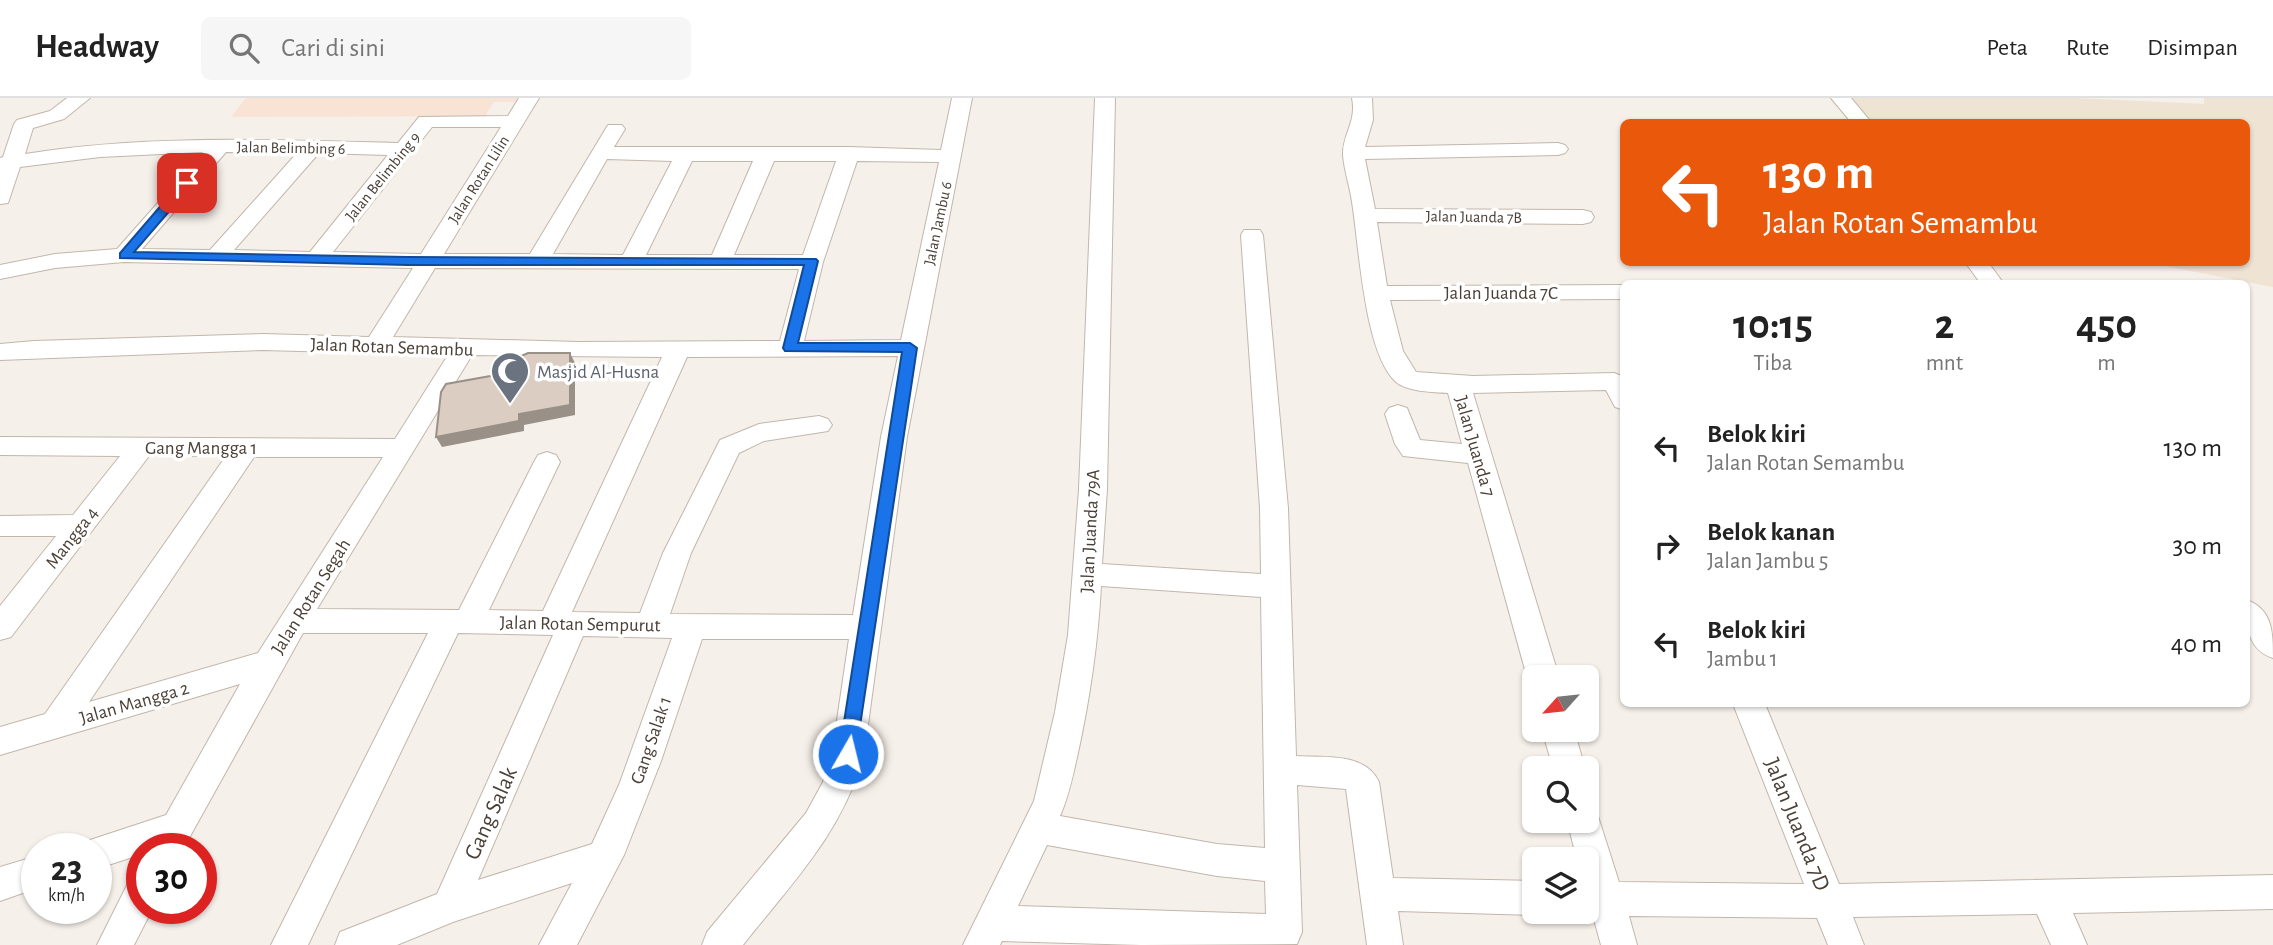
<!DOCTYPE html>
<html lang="id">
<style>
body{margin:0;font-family:"Alegreya Sans",sans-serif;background:#f6f6f6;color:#222;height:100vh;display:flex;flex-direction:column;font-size:26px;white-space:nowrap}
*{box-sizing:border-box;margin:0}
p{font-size:23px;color:#767676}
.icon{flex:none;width:38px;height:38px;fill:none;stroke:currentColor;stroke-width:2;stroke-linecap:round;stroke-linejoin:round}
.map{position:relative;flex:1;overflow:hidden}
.panel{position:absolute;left:1620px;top:182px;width:630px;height:427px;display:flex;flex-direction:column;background:#fff;border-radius:10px;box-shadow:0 2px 5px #0004}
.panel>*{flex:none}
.guide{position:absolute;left:1620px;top:21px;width:630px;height:147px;border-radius:10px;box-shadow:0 2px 5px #0004;background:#ea580c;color:#fff;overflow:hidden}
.needle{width:46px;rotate:243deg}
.buttons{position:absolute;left:1522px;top:567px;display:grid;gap:14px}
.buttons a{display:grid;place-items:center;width:77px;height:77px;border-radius:10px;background:#fff;box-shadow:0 2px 5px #0004;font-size:35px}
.speed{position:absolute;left:21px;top:735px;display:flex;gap:14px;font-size:35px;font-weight:700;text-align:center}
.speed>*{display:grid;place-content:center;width:91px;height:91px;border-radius:50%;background:#fff;box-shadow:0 2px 5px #0004;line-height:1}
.speed small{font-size:18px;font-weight:400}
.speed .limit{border:10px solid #d22;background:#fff;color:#111}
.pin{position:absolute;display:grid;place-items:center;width:60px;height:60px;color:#fff;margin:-30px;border-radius:14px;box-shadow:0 4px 10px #0006}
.me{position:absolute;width:77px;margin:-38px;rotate:8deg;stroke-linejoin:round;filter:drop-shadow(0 0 5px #0008)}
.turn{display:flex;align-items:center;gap:24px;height:147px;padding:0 28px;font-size:32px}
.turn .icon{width:91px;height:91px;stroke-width:2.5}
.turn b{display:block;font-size:49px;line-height:60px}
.eta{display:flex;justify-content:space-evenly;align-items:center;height:119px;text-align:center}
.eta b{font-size:42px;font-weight:600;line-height:49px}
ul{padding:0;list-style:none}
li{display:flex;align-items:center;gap:21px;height:98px;padding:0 28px}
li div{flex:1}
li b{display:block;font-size:26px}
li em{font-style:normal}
header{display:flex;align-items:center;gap:42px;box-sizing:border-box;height:98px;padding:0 35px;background:#fff;border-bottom:2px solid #e0e0e0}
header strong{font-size:33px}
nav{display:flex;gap:38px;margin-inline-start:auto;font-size:24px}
.search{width:490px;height:63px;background:#f6f6f6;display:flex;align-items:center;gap:18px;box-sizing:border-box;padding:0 24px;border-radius:10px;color:#767676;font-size:26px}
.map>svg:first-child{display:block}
.commercial{fill:#f8e3d5}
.education{fill:#efe3d3}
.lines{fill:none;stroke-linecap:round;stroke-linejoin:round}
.street-casing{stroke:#c2b6ac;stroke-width:2}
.street{fill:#fff;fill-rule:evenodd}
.shaded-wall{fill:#999088}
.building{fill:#dbcdc2;stroke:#999088;stroke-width:2}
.route{fill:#1a73e8;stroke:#114b97;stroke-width:2}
.labels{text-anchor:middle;stroke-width:7;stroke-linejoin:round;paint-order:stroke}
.far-street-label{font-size:16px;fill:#4a4037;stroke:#fff}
.street-label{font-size:19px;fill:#4a4037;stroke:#fff}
.worship-label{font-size:19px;fill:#5b616d;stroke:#fff;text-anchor:start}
.near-street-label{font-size:23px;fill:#4a4037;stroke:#fff}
</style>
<header>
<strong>Headway</strong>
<div class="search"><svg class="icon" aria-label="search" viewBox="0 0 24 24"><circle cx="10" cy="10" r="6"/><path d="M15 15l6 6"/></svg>Cari di sini</div>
<nav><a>Peta</a><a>Rute</a><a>Disimpan</a></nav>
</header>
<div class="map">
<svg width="2273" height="847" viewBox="0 0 2273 847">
<rect width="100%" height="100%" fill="#f6f0ea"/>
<path class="commercial" d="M246,0h279l-2,4h-29l-9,14 -254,1z"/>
<path class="education" d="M1851,0h223l130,6v-6h69v189l-124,-24 98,-1v-140h-375z"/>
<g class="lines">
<defs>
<g id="street">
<path d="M67,0h23l-26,21 -31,9 -8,26c123,-20 249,-14 373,-11l21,-26 89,-1 11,-18h20l-95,156h86l78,-129h14l3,4 -11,18h235l92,3 11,-52h20l-65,339 -43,317c-21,78 -72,129 -121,191h-41l5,-13 99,-119 17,-31 9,-28 17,-115h-147l-41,122 -37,94 -47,90h-38l33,-62 -119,39 -56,23h-62l5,-13 97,-38 116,-259 -95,-2 -150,312h-37l157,-312h-125l-120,216h-41v5l-46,15v-20h-15l3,-7 82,-27 74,-131 -240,71v-28l45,-13 181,-258h-77l-138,181 -11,3v-34l56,-70h-56v-20l73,-1 47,-59 -120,-1v-18l395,2 53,-84 -185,-5 -263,10v-16l34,-3 229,-7 106,3 44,-69 -289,-6 -69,6 -55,11v-14l55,-11 62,-5 86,-97 -103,5 -80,10 -12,36 -8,1v-46l3,-1 11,-33 3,-4 33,-9zM432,29h69l-80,127 -88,-2zM226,54l71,1 -87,97 -68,-1zM319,55l69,2 -78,97 -76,-2zM607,61l65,2 -49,94 -70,-1zM692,63h61l-41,94h-66zM774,63h62l-33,94h-69zM857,63l82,1 -38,178 -97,1 19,-79zM435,170l364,1 -19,72 -202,1 -185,-5zM472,257l190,2 -119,254 -54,-1 71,-148 -4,-7 -9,-3 -9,3 -4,7 -75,148 -142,-1zM898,258l-17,81 -28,178 -183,-1 21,-61 48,-100 25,-12 64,-10 4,-6 -4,-6 -9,-3 -60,8 -39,16 -57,113 -23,60 -68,-1 115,-255zM254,359h129l-125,196 -169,49zM583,538l89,2 -53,147 -27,59 -114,36z"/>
<path d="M1095,0h20l-8,391 -5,75 159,10 -1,-66 -19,-273 3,-5h16l3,5 25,273 8,248c29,2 69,-4 83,26l14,96 142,3v31h8l-8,3 -137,-4 5,34h-36l-21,-156 -49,-4 5,147 -5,12 -156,1 -139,-4 -2,4h-37l71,-144 21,-89 13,-77 11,-146zM1101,488l160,11 4,251 -48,-4 -157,-28c9,-20 13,-41 18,-63 12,-55 20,-110 23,-167zM1047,747l170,31 48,5 1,33 -248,-8z"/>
<path d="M1352,0h20l1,22 -8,27 193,-4 7,2 3,4 -3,4 -7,2 -193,4 10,50 208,1 8,2 3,5 -3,5 -8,2 -206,-2 10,64 237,-1v14l-234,1 13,51 13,21 57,4 141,-3 10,4v33l-9,-3 -9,-17 -133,3 86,284h-24v10l-8,-10 -59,-214 -65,-7 -8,-12 -10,-30 4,-6 9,-3 9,3 13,32 42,4 -14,-51c-15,-1 -40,-1 -52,-11 -32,-28 -37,-138 -44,-180 -2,-15 -8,-32 -9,-47 -1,-20 14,-33 9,-57z"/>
<path d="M1831,0h20l20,24h-20z"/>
<path d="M1965,164h23l16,22h-23z"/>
<path d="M2247,502c26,10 26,33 26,58 -27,-9 -26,-33 -26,-58z"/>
<path d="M1733,606h32l74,180 434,-9v34l-200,4 14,32h-36l-14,-31 -184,3 11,28h-36l-11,-27 -188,-2 8,29h-36l-8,-29 -16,-4h10v-53h-10l-10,-38h20v-14l9,3 23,72 185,2z"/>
<path d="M1542,632h32l11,38h-32z"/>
<path d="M37,758v32l-37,13v-34z"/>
<path d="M142,778v32h11l-19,37h-37l32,-64z"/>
</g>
</defs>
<use href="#street" class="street-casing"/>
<use href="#street" class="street"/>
</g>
<path class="shaded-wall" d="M570,255l5,10v52l-51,10v6l-82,16 -6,-10z"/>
<path class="building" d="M528,255h42v52l-51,9v7l-83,16 5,-45 5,-8 72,-13 1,-14z"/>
<path class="route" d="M187,81l5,1v5l-58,67 273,5 409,2 2,2 -20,82h112l7,5 -62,411 -7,3 -6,-3 -3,-5 63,-402 -117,-1 -2,-3 21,-83h-397l-287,-7v-5l63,-73z"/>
<defs>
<symbol id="mosque-pin" viewBox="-11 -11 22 30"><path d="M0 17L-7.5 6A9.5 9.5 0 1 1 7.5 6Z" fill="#6b7280" stroke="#fff"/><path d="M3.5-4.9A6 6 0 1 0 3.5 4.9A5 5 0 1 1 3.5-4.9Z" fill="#fff"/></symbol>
</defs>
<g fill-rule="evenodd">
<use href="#mosque-pin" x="488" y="251" width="44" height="60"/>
</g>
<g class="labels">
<g class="far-street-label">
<text transform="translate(291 49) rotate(1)" y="6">Jalan Belimbing 6</text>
<text transform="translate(382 78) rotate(-51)" y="6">Jalan Belimbing 9</text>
<text transform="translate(478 81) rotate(-58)" y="6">Jalan Rotan Lilin</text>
<text transform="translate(1474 118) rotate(1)" y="6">Jalan Juanda 7B</text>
<text transform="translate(937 125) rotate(-78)" y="6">Jalan Jambu 6</text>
</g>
<g class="street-label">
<text x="1501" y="201">Jalan Juanda 7C</text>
<text transform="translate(392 248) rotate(2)" y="7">Jalan Rotan Semambu</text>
<text transform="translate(1476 348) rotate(74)" y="7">Jalan Juanda 7</text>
<text x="201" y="356">Gang Mangga 1</text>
<text transform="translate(1089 433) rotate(-87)" y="7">Jalan Juanda 79A</text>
<text transform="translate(71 439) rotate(-52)" y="7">Mangga 4</text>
<text transform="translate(310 498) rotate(-58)" y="7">Jalan Rotan Segah</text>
<text transform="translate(580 525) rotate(1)" y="7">Jalan Rotan Sempurut</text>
<text transform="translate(134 604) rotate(-16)" y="7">Jalan Mangga 2</text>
<text transform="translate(650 642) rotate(-71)" y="7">Gang Salak 1</text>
</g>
<g class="worship-label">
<text x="537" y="280">Masjid Al-Husna</text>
</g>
<g class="near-street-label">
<text transform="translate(490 715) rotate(-66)" y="8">Gang Salak</text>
<text transform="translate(1798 726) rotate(68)" y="8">Jalan Juanda 7D</text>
</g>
</g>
</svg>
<div class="buttons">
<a><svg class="needle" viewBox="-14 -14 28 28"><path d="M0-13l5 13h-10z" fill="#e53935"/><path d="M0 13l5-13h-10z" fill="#767676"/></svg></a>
<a><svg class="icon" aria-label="search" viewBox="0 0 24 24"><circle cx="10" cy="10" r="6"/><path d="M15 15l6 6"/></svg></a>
<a><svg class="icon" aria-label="layers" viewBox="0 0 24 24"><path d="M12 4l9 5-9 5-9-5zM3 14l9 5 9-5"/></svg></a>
</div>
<div class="speed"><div>23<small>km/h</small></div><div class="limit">30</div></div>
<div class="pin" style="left:187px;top:85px;background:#d93025"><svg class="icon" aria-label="arrive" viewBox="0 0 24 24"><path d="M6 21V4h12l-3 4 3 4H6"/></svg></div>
<svg class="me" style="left:848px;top:656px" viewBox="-20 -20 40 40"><circle r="17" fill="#1a73e8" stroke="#fff" stroke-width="3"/><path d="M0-11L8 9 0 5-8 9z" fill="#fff"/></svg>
<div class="guide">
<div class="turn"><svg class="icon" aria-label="left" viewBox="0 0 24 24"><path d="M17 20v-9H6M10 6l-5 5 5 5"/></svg><div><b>130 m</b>Jalan Rotan Semambu</div></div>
</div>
<section class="panel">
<div class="eta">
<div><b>10:15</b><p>Tiba</p></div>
<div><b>2</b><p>mnt</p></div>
<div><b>450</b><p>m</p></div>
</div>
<ul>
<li><svg class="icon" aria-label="left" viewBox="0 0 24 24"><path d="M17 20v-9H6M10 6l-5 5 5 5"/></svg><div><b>Belok kiri</b><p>Jalan Rotan Semambu</p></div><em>130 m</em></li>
<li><svg class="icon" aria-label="right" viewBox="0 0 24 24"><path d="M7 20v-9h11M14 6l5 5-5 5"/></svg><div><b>Belok kanan</b><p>Jalan Jambu 5</p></div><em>30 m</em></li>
<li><svg class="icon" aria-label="left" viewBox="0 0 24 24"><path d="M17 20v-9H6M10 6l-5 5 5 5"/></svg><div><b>Belok kiri</b><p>Jambu 1</p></div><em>40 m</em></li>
</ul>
</section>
</div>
